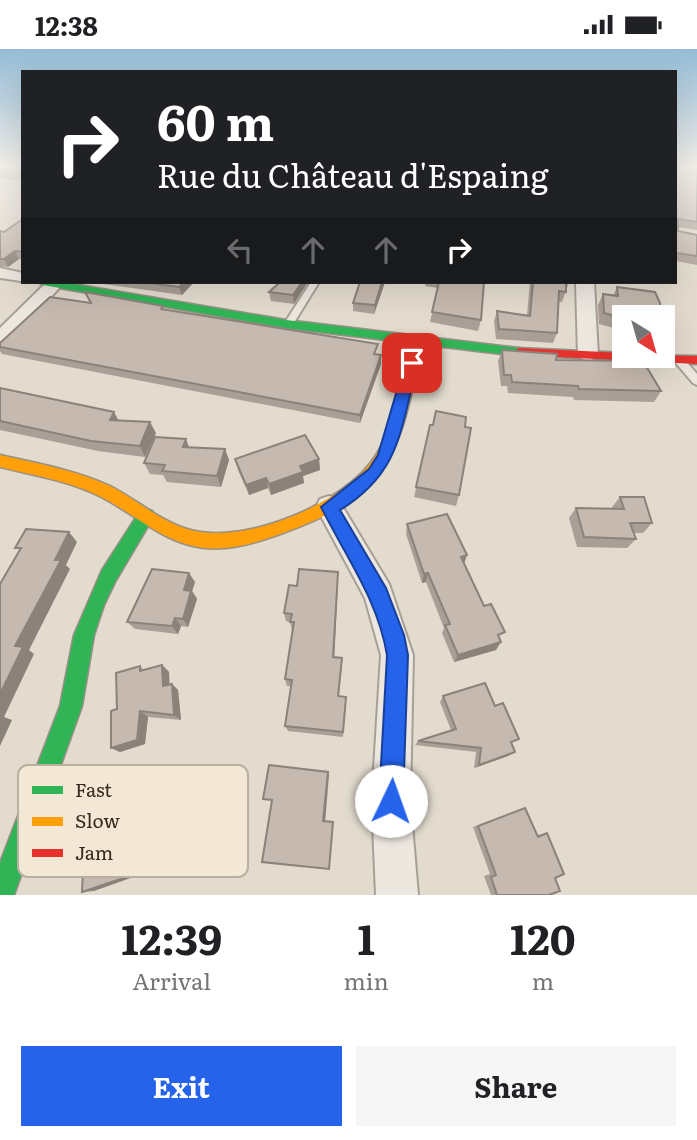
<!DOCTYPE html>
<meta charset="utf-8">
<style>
body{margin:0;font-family:Literata,serif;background:#f6f6f6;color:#202124;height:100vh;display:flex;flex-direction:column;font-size:26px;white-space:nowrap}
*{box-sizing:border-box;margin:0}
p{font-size:23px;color:#757577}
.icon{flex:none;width:38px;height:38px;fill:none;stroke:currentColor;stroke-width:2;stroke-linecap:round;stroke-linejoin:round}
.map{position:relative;height:846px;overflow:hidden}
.drawer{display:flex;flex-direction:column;background:#fff;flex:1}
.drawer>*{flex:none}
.guide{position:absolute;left:21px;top:21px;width:656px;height:214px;border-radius:0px;box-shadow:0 7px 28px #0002;background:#202124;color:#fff;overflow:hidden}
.needle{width:46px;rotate:143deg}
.fabs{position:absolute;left:612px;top:256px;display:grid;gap:14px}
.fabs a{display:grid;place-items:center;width:63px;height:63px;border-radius:0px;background:#fff;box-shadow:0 7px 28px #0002;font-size:35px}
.pin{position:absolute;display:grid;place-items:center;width:60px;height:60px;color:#fff;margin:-30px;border-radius:14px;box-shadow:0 4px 10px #0006}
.me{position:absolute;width:77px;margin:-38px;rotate:3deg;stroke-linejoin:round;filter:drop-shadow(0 0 5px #0008)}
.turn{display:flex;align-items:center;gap:24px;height:147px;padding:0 21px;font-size:32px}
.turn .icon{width:91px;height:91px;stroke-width:2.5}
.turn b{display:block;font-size:49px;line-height:60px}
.lanes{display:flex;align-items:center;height:66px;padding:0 21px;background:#0003;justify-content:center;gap:35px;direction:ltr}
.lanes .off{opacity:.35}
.eta{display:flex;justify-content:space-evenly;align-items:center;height:119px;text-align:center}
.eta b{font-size:42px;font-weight:700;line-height:49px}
.cta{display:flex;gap:14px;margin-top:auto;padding:14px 21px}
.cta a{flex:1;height:80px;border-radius:0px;background:#2563eb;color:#fff;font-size:28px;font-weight:700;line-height:80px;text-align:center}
.cta a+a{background:#f6f6f6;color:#202124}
.status{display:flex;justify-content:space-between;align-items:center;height:49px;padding:0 35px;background:#fff;direction:ltr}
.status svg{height:19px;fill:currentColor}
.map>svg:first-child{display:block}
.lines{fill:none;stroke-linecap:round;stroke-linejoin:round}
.lane-casing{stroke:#a8a097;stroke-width:4}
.street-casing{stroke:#a8a097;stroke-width:4}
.fast-casing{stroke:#989086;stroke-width:3}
.slow-casing{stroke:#989086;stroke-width:3}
.jam-casing{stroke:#989086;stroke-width:3}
.lane{fill:#ece7df;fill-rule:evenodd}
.street{fill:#ece7df;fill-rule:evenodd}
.fast{fill:#30b455;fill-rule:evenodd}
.slow{fill:#ff9f0a;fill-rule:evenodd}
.jam{fill:#e5322d;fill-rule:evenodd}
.wall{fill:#aa9f96}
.shaded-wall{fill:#8b827a}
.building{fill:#c6b9af;stroke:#8b827a;stroke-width:2}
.route{fill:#2563eb;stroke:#184099;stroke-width:2}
.key{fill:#f3e8d5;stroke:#baaf9f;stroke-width:2}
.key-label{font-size:19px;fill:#362920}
</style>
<div class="status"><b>12:38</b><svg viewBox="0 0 49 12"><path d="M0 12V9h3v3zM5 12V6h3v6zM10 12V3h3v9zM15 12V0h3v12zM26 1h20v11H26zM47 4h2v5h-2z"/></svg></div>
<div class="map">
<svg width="697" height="846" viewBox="0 0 697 846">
<rect width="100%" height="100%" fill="#e3dbce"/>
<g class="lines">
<defs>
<g id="lane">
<path d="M311,233h8l-27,44h-6l-2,-2z"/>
<path d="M679,308l4,1 14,16v11l-4,-2 -18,-21v-4z"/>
</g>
<g id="street">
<path d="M0,219l23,5v9h5l-28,-4z"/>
<path d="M47,233l16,2 -56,59 -7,2v-17z"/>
<path d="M576,233h18l4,74 -10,6 -10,-6z"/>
<path d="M329,447l9,3 51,85 24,71 -3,146 8,94h-42l-4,-94 9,-146 -16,-57 -49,-91 4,-8z"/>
</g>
<g id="fast">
<path d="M38,233h23l225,38 233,28 6,4 -6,4 -233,-28 -243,-43z"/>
<path d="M146,460l6,2 2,5 -39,66 -11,23 -10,30 -12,71 -68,189h-14v-32l60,-157 14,-71 28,-65 38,-59z"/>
</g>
<path id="slow" d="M417,290l6,4c-24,107 -28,150 -140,190 -30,11 -62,21 -94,12 -34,-9 -60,-35 -92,-50 -31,-15 -65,-20 -97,-28v-12c36,8 74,15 108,30 27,13 50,35 79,44 55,18 160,-26 189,-74 20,-32 26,-76 35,-112z"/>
<path id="jam" d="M519,299l106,5v2l72,1v8l-182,-9 -2,-3z"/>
</defs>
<use href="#lane" class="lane-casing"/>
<use href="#street" class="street-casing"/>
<use href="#fast" class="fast-casing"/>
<use href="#slow" class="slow-casing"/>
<use href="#jam" class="jam-casing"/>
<use href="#lane" class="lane"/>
<use href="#street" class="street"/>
<use href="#fast" class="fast"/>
<use href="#slow" class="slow"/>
<use href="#jam" class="jam"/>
</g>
<g class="wall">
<path d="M0,117h23v15l-23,-3z"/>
<path d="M676,117h21v64l-19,-3v4l19,4v30l-21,-4z"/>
<path d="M23,170v40h-4l-11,8 -8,-1v-35l4,1z"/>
<path d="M89,233h105l-12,13z"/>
<path d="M280,233h28l-14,22 -23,-3 -2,-9z"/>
<path d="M360,233h25l-11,32 -21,-3v-8z"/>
<path d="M426,233h58l-3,38 -3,11 -48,-9 8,-34 -13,-2z"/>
<path d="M530,233h39l-7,20h-3l-2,31 -4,10 -57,-4 -2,-18 3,-10 30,4z"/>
<path d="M617,238l8,30v14l-26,-7 -1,-19 5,-11 10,2z"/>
<path d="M90,254l73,3 1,3 213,44v2l4,9 -21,59 -358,-69 -2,-3v-8z"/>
<path d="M502,301l54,10 105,31 -7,11 -80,-2 -1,-3 -65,-4 -1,-7h-6l-3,-25z"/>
<path d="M0,339l118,32 38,13 -11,24 -47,-6 -98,-21z"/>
<path d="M430,376l35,2 -6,68 -3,11 -42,-9z"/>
<path d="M189,398l40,13 -8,27 -54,-5 -4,-7 -13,-1 -6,-11z"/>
<path d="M235,410h84l1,11 -17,6 1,7 -33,12 -3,-7 -19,7 -11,-25z"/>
<path d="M620,448l32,26 -9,10h-9l2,6 -9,9 -50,-1 -8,-29 7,-10 37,1 -1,-2z"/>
<path d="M407,475l57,40 36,76 -4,10 -42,12 -12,-29 2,-5 -18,-46 -4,1 -16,-49z"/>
<path d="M338,523l-4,85 8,8 -3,31 7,7 -3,34 -55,-6 -3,-5 7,-40h-5l-2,-7 7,-49 -2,-8 -4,-1 -2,-8 13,-27z"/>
<path d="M195,533l-3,9 5,8 -9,28 -7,-1 -3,8 -43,-5 -8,-7z"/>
<path d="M162,616l7,7v12h3l6,6 3,30 -33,-3 -3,27 -25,8 -9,-4 6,-39 23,-43 4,4z"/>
<path d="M443,647l72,56 -7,4 -34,12 2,-16 -61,-7 3,-4 33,-11 -11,-28z"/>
<path d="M525,759l12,27 10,-2 8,45 -6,17h-58l-7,-19 6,-2 -17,-47z"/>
</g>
<g class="shaded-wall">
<path d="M15,202l4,8 -11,8 -4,-8z"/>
<path d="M184,233h10l-12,13 -3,-8z"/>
<path d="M302,233h6l-14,22 -1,-9z"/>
<path d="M382,233h3l-11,32 1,-9z"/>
<path d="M381,306v9l-21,59v-8z"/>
<path d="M114,363l6,11 -10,-3z"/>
<path d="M150,373l6,11 -11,24 -5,-11z"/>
<path d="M186,390l4,11 -7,-3z"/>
<path d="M225,400l4,11 -8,27 -4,-11z"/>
<path d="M319,410l1,11 -17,6 1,7 -33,12 -2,-11 31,-18z"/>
<path d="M266,429l2,10 -19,7 -3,-10z"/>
<path d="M69,483l8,10 -11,23 4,4 -41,81 5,4 -30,63 8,3 -12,26v-52l15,-48 40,-86z"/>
<path d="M467,506l-3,9 -3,-7z"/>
<path d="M338,523v9l-4,83 -1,-7z"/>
<path d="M189,524l6,9 -3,9 5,8 -9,28 -5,-8 1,-29z"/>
<path d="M428,524l-2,9 -4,1 2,-9z"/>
<path d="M175,569l6,8 -3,8 -6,-8z"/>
<path d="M501,593l-5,8 -42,12 4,-7z"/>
<path d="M162,616l7,7 1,20 -7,-6z"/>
<path d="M172,635l6,6 3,30 -7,-5z"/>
<path d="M140,662l8,6 -3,27 -25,8 -9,-4z"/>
<path d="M515,703l-7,4 -34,12 5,-3z"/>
<path d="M328,723l1,3 -4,48 -2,-2z"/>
<path d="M143,734l9,3 1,26 -9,-1z"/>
<path d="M155,758l8,2 2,43 -10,4 1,13 -62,22 -12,1z"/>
</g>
<g class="building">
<path d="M0,117h23v8l-23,-3z"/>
<path d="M676,117h21v56l-19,-3v12l19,4v21l-21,-3z"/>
<path d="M23,170v33l-8,-1 -11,8h-4v-28l4,1z"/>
<path d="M141,233h43l-5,5z"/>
<path d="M280,233h22l-9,13 -24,-3z"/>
<path d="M360,233h22l-7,23 -22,-2z"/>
<path d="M439,233h45l-3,38 -49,-8z"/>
<path d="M533,233h33v10l-7,-1 -2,42 -58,-4 -2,-18 33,5z"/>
<path d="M617,238l38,5 5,11 1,14h-36v2l-21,-6 -1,-19 15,2z"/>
<path d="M85,243l78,14 -2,3 217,35 -4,10 7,1 -21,60 -360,-68v-4l50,-46 41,6z"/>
<path d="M502,301l55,4 -1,6 87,1 18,30 -82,-2 -1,-3 -66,-4 -1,-7h-7z"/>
<path d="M0,339l114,24 -4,8 40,2 -10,24 -49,-5 -91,-20z"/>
<path d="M436,362l30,6 -1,10 6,1 -12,67 -43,-8 14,-62h3z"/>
<path d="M305,386l14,24 -19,7 3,6 -34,12 -3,-6 -20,7 -11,-26z"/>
<path d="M155,388l31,2 -3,8 42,2 -8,27 -55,-5 3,-6 -21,-2z"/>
<path d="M620,448h24l8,26h-22l6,16 -52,-2 -8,-29 48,1z"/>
<path d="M447,465l20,41 -6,2 23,49 7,-2 14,28 -7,3 3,7 -43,13 -13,-30 5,-1 -22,-51 -4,1 -17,-50z"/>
<path d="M26,480l43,3 -14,28h6l-46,86 8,1 -23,47v-110l21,-36h-6z"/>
<path d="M152,520l37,4 -5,17 7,1 -8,28 -8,-1 -3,8 -45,-4z"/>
<path d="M299,520l39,3 -5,85 9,1 -4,38 8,1 -3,35 -58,-6 7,-46 -7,-1 9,-57h-4l2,-8 -8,-1 5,-28 8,1z"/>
<path d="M162,616l1,21 9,-2 2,31 -34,-4 -3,29 -26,8v-37l6,-2 -1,-36 24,-7v5z"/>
<path d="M485,634l10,23 8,-3 16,36 -8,3 4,10 -36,13 2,-17 -63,-7 38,-12 -13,-33z"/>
<path d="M269,716l59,7 -5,49 10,1 -4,47 -67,-7 10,-62 -9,-1z"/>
<path d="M143,734l1,28 11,-4 2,45 -11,5 1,13 -65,22 2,-50 6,-1 1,-41z"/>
<path d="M525,759l13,29 9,-4 17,41 -9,4 5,13 -11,4h-52l-6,-18 5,-2 -18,-49z"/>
</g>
<linearGradient id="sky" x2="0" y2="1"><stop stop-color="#95bcd7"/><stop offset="0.5" stop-color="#f2efe9"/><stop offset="1" stop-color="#f2efe9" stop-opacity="0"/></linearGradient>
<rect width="697" height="235" fill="url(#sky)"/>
<path class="route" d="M412,310l6,4c-18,65 -16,109 -78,147l46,78 18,47 4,20 -5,146 -3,9 -9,3 -8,-3 -4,-9 8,-146c-9,-55 -41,-98 -66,-148l48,-38 9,-14 27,-92z"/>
<rect x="18" y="716" width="230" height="112" rx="10" class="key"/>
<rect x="32" y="737" width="31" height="8" fill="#30b455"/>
<rect x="32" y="768" width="31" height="9" fill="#ff9f0a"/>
<rect x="32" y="800" width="31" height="8" fill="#e5322d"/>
<g class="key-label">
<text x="75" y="748">Fast</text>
<text x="75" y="779">Slow</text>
<text x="75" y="811">Jam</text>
</g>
</svg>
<div class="fabs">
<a><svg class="needle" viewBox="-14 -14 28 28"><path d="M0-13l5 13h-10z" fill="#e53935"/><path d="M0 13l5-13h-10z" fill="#757577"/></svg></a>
</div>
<div class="pin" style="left:412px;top:314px;background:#d93025"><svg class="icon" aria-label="arrive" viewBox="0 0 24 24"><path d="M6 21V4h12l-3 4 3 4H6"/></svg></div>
<svg class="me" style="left:391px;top:752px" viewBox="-20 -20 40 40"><circle r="19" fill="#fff"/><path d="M0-13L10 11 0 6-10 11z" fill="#2563eb"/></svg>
<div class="guide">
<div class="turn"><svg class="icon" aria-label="right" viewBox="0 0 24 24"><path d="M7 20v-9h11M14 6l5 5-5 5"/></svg><div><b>60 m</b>Rue du Château d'Espaing</div></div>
<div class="lanes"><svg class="icon off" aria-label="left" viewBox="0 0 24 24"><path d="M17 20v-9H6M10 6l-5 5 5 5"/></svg><svg class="icon off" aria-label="ahead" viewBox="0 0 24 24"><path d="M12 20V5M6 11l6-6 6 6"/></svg><svg class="icon off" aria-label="ahead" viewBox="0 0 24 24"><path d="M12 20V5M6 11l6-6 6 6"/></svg><svg class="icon" aria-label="right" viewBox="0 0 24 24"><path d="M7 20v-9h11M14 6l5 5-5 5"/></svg></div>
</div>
</div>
<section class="drawer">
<div class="eta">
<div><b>12:39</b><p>Arrival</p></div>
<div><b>1</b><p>min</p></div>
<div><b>120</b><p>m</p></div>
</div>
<div class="cta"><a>Exit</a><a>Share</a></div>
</section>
